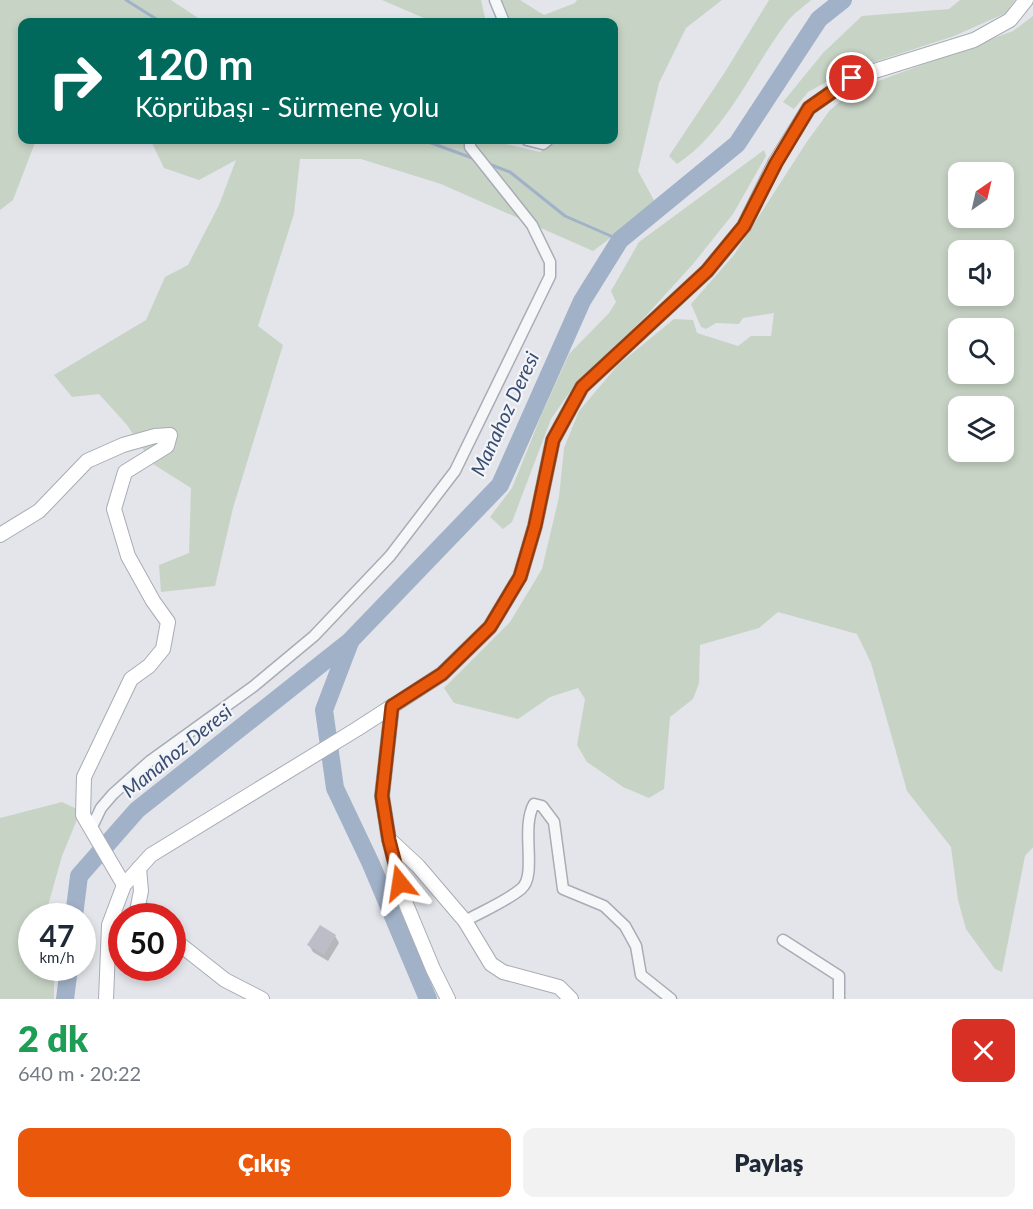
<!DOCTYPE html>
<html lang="tr">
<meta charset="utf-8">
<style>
body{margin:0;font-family:Lato,sans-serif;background:#f2f2f3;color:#1f2937;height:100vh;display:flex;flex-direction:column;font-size:22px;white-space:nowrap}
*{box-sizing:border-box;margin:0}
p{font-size:20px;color:#747a83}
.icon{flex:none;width:33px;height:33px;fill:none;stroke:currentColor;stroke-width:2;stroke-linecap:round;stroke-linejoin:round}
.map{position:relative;height:999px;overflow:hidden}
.details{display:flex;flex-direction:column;background:#fff;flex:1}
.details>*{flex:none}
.banner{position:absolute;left:18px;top:18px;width:600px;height:126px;border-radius:12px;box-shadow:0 3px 9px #0003;background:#00695c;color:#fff;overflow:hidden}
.needle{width:39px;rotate:34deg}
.controls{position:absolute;left:948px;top:162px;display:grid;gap:12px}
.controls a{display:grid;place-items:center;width:66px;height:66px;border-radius:12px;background:#fff;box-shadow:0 3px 9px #0003;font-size:30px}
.speed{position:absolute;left:18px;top:903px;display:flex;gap:12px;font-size:30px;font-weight:700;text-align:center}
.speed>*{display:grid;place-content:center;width:78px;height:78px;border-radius:50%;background:#fff;box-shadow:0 3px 9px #0003;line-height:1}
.speed small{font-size:15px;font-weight:400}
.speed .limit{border:9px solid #d22;background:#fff;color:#111}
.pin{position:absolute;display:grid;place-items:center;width:51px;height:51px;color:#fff;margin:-26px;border:3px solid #fff;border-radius:50%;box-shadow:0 2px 6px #0007}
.me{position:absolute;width:66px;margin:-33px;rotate:345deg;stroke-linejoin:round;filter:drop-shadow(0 0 4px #0008)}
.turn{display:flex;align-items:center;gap:21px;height:126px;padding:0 18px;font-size:27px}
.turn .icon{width:78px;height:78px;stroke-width:2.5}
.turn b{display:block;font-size:42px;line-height:51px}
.round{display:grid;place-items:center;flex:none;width:63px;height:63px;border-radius:12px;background:#f2f2f3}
.head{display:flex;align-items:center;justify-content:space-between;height:102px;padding:0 18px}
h1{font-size:36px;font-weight:800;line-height:45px;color:#1e9e55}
.primary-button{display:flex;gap:12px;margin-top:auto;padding:12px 18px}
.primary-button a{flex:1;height:69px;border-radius:12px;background:#ea580c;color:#fff;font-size:24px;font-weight:800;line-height:69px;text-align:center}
.primary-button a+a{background:#f2f2f3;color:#1f2937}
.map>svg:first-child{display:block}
.green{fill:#c7d4c5;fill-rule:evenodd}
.shadow{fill:#0003}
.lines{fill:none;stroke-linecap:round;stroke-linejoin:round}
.stream{stroke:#a1b1c8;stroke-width:3}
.river{stroke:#a1b1c8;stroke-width:18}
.building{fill:#bbbec7}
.street-casing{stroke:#a8acb4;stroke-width:13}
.secondary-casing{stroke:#a8acb4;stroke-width:16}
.street{stroke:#f6f7f9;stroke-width:10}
.secondary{stroke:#fff;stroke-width:14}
.route-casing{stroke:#983908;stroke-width:15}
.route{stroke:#ea580c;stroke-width:10}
.labels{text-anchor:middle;stroke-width:4.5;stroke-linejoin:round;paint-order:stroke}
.water-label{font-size:20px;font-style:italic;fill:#394e73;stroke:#f3f4f8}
</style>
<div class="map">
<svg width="1033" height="999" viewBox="0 0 1033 999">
<rect width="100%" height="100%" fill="#e3e5ea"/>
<g class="green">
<path d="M0,0h171l33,22h-182v118h14l-23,60 -13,10z"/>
<path d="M382,0h99l5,22h-53z"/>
<path d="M502,0h18l24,15 31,-12 2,-3h145l-36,28 -27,55 -21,88 18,33 -63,47 -152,-67 -80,-25h-61l-6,55 -36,112 25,19 -50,163 -18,78 -54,6 -2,-27 30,-12 2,-65 -38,-24 -26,-39 -28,-31 -27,3 -18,-22 92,-55 19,-43 23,-12 31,-60 17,-45 -37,20 -35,-12 -12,-25v-3h337l51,12 15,-12h59v-118h-103z"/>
<path d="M769,0h42c-8,7 -18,14 -24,22 -36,47 -60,109 -110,142l-8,-8 56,-84z"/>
<path d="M960,0h55l-9,13 -52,23 -107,35 -39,21 -14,17 -11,-7 40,-49 39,-37 87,-7z"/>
<path d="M1033,16v831l-8,9 -23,116 -7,-3 -29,-40 -8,-29 -7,-53 -44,-56 -36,-128 -14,-29 -79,-22 -19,16 -59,17 -1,38 -6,16 -23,18 -6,72 -15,9 -26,-11 -36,-25 -10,-17 8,-46 -7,-11 -28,9 -32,22 -64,-16 -10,-15 66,-66 32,-53 17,-72 5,-49 15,-37 39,-46 56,-46 19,1 4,13 41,13 13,-10h20l3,-23 -31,5 -4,6 -23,-1 -10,6 -5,-2 -10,-23 43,-49 72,-112 24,-33 24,-20 159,-59zM958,172h46v46h-46zM958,250h46v46h-46zM958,328h46v46h-46zM958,406h46v46h-46z"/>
<path d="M764,150l2,6 -33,58 -40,50 -51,56 -66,63 -25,36 -39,103 -9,7 -13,-12 22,-29 29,-72 28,-62 40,-41 7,-11 -5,-11 28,-49z"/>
<path d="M62,802l17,8 -3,12 -14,34 -15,53 1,7h-16v52h22v31h-54v-181z"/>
</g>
<path class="shadow" d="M335,936l4,7 -11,18 -15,-9 -4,-7z"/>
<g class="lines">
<g class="stream">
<path d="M126,0l35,22"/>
<path d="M423,140l52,19"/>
<path d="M489,164l21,8 55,44 55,24"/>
</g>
<g class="river">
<path d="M350,642l-26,68 11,78 36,76 57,135"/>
<path d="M74,916l5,-40 58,-66 213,-169 150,-156 82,-184 38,-61 117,-96 82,-125 24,-19"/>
<path d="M65,999l4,-31"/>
</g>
</g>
<path class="building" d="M320,925l16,10 -12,20 -17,-10z"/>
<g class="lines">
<defs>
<g id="street">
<path d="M495,0l9,22"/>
<path d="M527,140l16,4 5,-4"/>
<path d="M91,829l10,-21 12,-14 37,-33 104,-75 60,-50 76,-80 65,-85 95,-195v-14l-18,-37 -62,-78v-7"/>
<path d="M465,921c18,-10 40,-19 56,-32 17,-14 -1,-60 13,-85l8,2 12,16 9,67 41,17 21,20 11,20 5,29 30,24"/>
<path d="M783,940l56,36v23"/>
</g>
<g id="secondary">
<path d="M0,535l39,-24 48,-50 36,-16 32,-9 15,-1 -3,11 -42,26 -11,37 14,47 25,45 15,21 -5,27 -14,17 -18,13 -47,98 -1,38 41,70"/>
<path d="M392,706l-10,90 7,44 17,64 27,65 15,30"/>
<path d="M390,840l28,26 47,55 26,43 12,8 56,15 12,12"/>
<path d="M136,916l5,-25 -2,-23"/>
<path d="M172,941l10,5 43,34 37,19"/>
<path d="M106,999l3,-74 15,-40 27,-30 206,-126 85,-55 48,-47 30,-50 15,-51 18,-86 29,-53 125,-116 37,-45 31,-63 34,-55 43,-30 122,-38 36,-20 16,-20"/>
</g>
</defs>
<use href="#street" class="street-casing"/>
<use href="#secondary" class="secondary-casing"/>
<use href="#street" class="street"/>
<use href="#secondary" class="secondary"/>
</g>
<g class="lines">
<defs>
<path id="route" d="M400,883l-11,-43 -7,-44 10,-90 50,-32 48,-47 30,-50 15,-51 18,-86 29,-53 125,-116 37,-45 32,-63 33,-55 43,-30"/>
</defs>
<use href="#route" class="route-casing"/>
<use href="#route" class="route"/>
</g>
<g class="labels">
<g class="water-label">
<text transform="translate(505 414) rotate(-65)" y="7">Manahoz Deresi</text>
<text transform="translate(177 751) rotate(-39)" y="7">Manahoz Deresi</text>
</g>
</g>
</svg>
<div class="controls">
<a><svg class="needle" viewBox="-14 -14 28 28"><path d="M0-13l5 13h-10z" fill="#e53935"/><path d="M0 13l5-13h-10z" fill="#747a83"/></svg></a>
<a><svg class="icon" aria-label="sound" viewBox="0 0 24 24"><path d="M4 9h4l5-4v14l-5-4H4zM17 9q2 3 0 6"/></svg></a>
<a><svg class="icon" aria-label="search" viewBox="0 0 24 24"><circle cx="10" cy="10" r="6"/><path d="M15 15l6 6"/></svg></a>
<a><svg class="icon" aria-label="layers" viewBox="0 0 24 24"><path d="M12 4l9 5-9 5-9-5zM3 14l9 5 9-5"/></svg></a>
</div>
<div class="speed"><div>47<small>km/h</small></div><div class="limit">50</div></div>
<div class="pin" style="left:852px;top:78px;background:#d93025"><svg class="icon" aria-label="arrive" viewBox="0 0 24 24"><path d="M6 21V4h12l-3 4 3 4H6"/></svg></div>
<svg class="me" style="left:400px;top:883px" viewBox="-20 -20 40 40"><path d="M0-17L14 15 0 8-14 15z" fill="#ea580c" stroke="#fff" stroke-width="4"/></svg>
<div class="banner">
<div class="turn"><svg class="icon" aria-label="right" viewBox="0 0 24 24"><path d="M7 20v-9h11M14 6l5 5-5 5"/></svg><div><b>120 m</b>Köprübaşı - Sürmene yolu</div></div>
</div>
</div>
<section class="details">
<div class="head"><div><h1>2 dk</h1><p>640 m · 20:22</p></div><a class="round" style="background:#d93025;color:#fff"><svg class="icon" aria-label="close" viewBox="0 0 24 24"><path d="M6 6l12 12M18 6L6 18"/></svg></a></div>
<div class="primary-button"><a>Çıkış</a><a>Paylaş</a></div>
</section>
